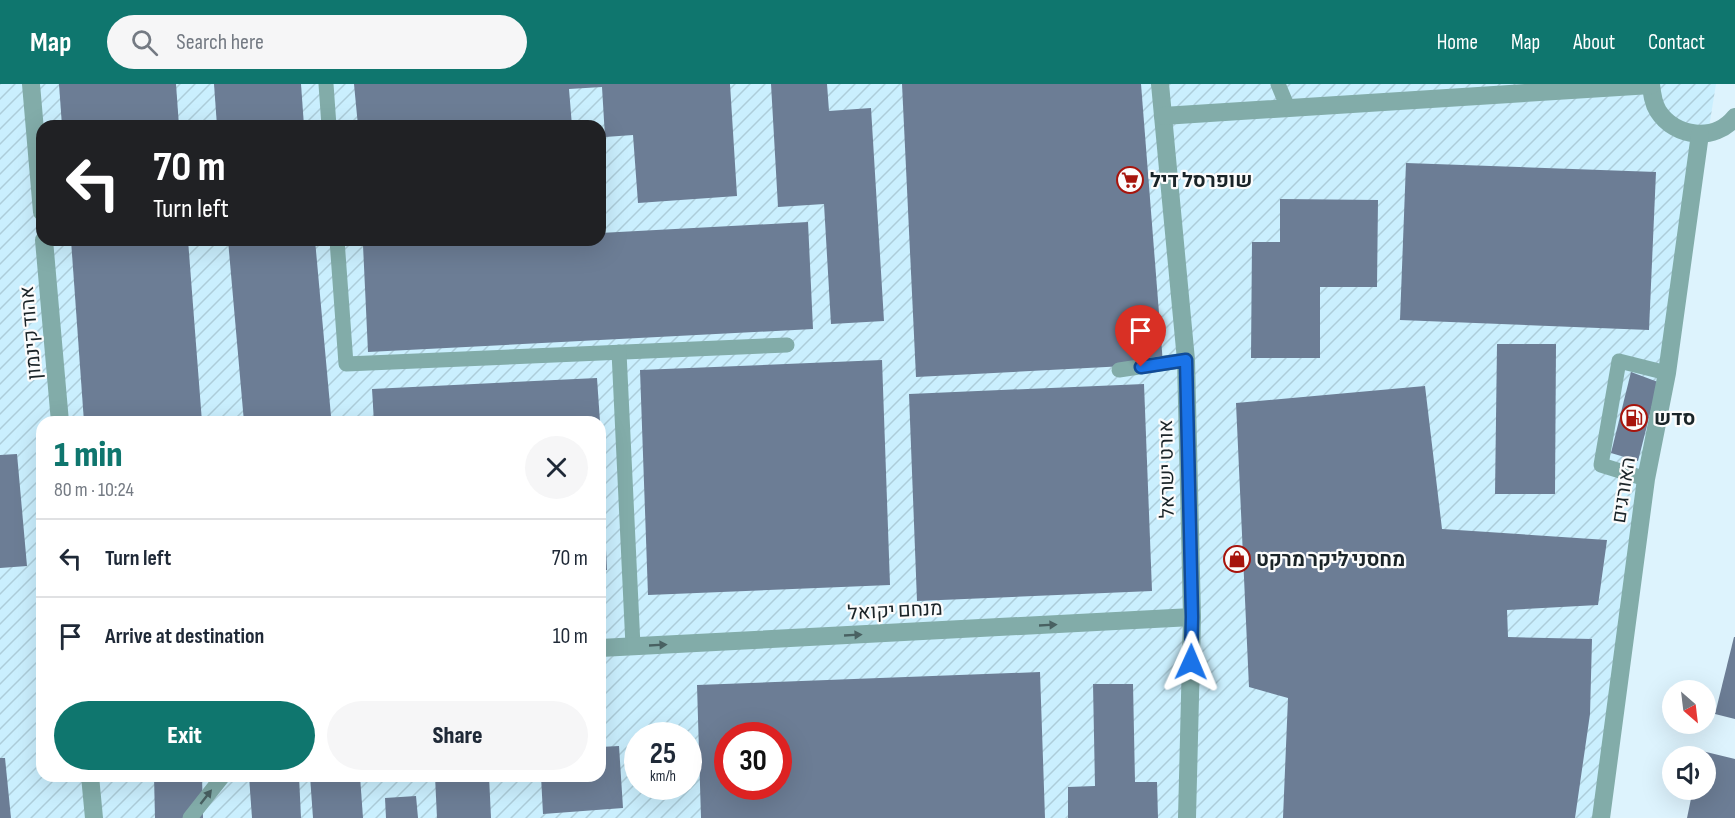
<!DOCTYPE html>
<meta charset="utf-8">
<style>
body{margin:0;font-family:"Sofia Sans Condensed",Heebo,sans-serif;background:#f6f6f7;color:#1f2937;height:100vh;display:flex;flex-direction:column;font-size:22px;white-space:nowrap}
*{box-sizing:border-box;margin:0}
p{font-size:20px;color:#747a83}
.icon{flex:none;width:33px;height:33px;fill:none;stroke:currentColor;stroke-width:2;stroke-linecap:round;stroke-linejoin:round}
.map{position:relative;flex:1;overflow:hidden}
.drawer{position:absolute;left:36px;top:332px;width:570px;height:366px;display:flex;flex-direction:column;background:#fff;border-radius:18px;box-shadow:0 6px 24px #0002}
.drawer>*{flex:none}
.banner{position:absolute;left:36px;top:36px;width:570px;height:126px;border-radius:18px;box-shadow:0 6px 24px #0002;background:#202124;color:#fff;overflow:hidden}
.needle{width:39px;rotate:152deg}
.fabs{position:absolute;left:1662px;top:596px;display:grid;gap:12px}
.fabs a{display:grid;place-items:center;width:54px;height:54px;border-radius:50%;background:#fff;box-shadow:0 6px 24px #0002;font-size:30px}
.speed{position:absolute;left:624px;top:638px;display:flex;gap:12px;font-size:30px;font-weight:700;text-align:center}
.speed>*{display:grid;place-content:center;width:78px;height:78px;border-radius:50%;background:#fff;box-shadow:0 6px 24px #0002;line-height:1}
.speed small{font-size:15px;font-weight:400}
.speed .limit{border:9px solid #d22;background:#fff;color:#111}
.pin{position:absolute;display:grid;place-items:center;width:51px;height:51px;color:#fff;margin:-62px -26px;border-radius:50% 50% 50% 0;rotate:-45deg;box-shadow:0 0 6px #0007}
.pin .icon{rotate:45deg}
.me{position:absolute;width:66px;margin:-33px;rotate:1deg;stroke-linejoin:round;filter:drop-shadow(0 0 4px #0008)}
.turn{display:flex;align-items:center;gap:21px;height:126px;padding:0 18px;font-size:27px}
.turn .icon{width:78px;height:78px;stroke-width:2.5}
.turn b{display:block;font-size:42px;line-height:51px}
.round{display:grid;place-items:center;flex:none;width:63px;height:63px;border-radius:32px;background:#f6f6f7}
.head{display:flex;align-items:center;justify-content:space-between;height:102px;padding:0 18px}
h1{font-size:36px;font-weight:800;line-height:45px;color:#0f766e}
.button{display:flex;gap:12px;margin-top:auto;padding:12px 18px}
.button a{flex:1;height:69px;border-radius:36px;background:#0f766e;color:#fff;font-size:24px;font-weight:800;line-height:69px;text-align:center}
.button a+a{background:#f6f6f7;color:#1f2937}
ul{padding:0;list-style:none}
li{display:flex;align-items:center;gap:18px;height:78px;padding:0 18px;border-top:2px solid #e0e1e3}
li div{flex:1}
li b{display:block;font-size:22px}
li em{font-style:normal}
header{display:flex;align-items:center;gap:36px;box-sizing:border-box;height:84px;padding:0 30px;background:#0f766e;color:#fff}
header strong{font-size:28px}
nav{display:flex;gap:33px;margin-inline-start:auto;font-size:21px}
.search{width:420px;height:54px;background:#f6f6f7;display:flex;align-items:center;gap:15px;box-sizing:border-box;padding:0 21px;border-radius:33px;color:#747a83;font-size:22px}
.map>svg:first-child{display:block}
.industrial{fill:url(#industrial-furrows);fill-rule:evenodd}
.building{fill:#6c7d95;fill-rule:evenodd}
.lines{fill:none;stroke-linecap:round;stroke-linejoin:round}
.lane{stroke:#82aca9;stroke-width:15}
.street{stroke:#82aca9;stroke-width:18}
.oneway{fill:#496162}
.route-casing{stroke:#114b97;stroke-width:15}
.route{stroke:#1a73e8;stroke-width:10}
.labels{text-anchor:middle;stroke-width:4.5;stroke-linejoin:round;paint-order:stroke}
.poi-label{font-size:20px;font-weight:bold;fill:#1a2428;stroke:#fcfcfc;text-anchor:start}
.street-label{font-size:20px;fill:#1a2428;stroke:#fcfcfc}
</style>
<header>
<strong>Map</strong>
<div class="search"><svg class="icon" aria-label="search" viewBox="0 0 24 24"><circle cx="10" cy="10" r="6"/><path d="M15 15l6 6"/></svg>Search here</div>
<nav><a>Home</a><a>Map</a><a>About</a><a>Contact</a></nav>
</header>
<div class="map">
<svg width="1735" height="734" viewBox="0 0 1735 734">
<defs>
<pattern id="industrial-furrows" width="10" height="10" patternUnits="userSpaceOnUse" patternTransform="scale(1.5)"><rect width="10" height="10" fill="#caeffe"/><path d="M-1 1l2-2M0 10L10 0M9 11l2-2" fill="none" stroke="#adcdda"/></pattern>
</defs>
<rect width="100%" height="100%" fill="#ddf3fd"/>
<path class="industrial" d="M0,0h1716l-118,734h-1598zM42,42h558v114h-558zM42,338h558v354h-558zM638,651h50v51h-50zM728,651h50v51h-50z"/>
<g class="building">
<path d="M59,0h117l3,42h-117z"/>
<path d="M214,0h87l3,42h-87z"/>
<path d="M354,0h376l7,112 -99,7 -5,-68 -28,2 -3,-50 -33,2 3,37h-214z"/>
<path d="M771,0h56l2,27 42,-3 13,213 -53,3 -7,-120 -46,3z"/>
<path d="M902,0h239l22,280 -247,13z"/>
<path d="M1406,79l250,9 -7,158 -249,-10z"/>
<path d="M1280,115l98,1 -1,87h-57v71h-69l1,-116h28z"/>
<path d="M808,138l5,107 -445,23 -5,-107 91,-5h146v-7z"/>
<path d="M71,156h117l14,182h-118z"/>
<path d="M228,156h87l16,176 -59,6h-28z"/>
<path d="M1497,260h59l-1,150h-60z"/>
<path d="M882,276l8,225 -242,10 -8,-225z"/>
<path d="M1631,288l27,10 -20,79 -27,-8z"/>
<path d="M597,294l3,44h-226l-2,-33z"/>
<path d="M1144,300l8,207 -235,10 -8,-207z"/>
<path d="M1425,302l17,143 165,11 -9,65 -91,5 1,27 84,2 -2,75 -15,104h-292l5,-120 -39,-11 -13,-284z"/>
<path d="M17,370l10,112 -27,2v-113z"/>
<path d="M600,384h2l5,102 -7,1z"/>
<path d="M1734,553h1v82l-20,-5z"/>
<path d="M1040,588l5,146h-344l-4,-133zM728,651h50v51h-50z"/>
<path d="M1093,600h40l2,98h22l1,36h-90v-31l27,-1z"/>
<path d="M619,662l4,62 -80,6 -2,-38h59v-29z"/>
<path d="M1702,667l33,8v59h-48l6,-29h13v-33h-5z"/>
<path d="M0,674h5l6,60h-11z"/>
<path d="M154,692h48l1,42h-48z"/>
<path d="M249,692h50l2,42h-49z"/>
<path d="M310,692h50l3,42h-50z"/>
<path d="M435,692h54l2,42h-54z"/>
<path d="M416,712l2,22h-32l-1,-20z"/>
</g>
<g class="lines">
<g class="lane">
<path d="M326,0l3,42"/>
<path d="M1278,0l10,24"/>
<path d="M337,156l9,124 441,-19"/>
<path d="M619,268l14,294"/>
<path d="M1119,286l67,-10"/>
<path d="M1646,395l-45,-14 18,-104 48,12"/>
<path d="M190,734l33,-42"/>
</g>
<g class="street">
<path d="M31,0l11,128"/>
<path d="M1160,0l26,276 6,257 -5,201"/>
<path d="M1651,0c1,10 2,19 7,27 17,27 57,31 77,6"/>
<path d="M1163,32l488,-31"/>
<path d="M44,156l16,182"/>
<path d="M600,564l592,-31"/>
<path d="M90,692l4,42"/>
<path d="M1601,734l45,-339 21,-106 33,-239"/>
</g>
</g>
<defs><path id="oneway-solid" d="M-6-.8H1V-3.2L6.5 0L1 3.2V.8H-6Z" transform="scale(1.5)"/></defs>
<g class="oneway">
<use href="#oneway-solid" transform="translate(1048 541) rotate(-3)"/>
<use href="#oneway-solid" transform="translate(853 551) rotate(-3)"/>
<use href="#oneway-solid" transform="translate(658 561) rotate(-3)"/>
<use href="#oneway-solid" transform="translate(206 713) rotate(-52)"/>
</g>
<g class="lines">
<defs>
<path id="route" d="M1141,283l45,-7 6,257 -1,45"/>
</defs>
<use href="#route" class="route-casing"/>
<use href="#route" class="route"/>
</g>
<defs>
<symbol id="supermarket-ring" viewBox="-11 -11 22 22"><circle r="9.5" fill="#fcfcfc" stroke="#a7140c" stroke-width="1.5"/><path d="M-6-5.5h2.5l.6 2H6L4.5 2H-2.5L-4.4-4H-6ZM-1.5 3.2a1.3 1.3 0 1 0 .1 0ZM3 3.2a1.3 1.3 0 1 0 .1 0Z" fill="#a7140c"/></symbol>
<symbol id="fuel-ring" viewBox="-11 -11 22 22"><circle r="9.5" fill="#fcfcfc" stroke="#a7140c" stroke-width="1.5"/><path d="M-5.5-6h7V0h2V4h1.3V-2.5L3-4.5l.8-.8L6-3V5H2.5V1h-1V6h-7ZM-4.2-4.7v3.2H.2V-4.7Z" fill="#a7140c"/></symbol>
<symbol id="shop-ring" viewBox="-11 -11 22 22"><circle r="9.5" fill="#fcfcfc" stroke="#a7140c" stroke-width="1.5"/><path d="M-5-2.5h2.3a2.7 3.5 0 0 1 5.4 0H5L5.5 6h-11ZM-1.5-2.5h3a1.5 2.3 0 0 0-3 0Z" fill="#a7140c"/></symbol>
</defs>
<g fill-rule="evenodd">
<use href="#supermarket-ring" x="1115" y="81" width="30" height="30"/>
<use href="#fuel-ring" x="1619" y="319" width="30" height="30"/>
<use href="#shop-ring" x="1222" y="460" width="30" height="30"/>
</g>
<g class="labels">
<g class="poi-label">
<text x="1150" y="103">שופרסל דיל</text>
<text x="1654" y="341">סדש</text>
<text x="1256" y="482">מחסני ליקר מרקט</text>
</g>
<g class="street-label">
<text transform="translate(30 249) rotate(-95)" y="7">אהוד קינמון</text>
<text transform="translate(1166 385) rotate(-91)" y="7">אורט ישראל</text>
<text transform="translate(1623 406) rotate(-81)" y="7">האורגים</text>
<text transform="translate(895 526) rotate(-3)" y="7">מנחם יקואל</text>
</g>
</g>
</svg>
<div class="fabs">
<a><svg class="needle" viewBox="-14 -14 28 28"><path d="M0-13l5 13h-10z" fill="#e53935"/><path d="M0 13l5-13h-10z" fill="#747a83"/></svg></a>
<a><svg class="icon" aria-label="sound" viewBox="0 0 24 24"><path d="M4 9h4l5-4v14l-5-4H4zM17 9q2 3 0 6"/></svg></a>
</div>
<div class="speed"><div>25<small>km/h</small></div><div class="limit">30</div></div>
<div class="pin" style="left:1141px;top:283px;background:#d93025"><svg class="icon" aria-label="arrive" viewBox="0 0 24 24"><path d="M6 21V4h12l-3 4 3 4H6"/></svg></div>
<svg class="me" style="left:1191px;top:578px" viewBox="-20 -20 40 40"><path d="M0-17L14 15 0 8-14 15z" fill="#1a73e8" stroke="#fff" stroke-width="4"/></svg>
<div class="banner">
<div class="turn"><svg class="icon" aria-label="left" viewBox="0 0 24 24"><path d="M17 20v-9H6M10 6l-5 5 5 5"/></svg><div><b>70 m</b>Turn left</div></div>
</div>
<section class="drawer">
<div class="head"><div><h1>1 min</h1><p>80 m · 10:24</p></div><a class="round"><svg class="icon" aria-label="close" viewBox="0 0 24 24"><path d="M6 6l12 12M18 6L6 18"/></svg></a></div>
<ul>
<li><svg class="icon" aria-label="left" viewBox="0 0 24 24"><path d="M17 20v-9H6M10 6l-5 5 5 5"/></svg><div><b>Turn left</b></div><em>70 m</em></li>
<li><svg class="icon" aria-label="arrive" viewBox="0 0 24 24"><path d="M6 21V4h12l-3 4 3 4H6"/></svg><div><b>Arrive at destination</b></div><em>10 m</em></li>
</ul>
<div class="button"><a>Exit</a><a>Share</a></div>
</section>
</div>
